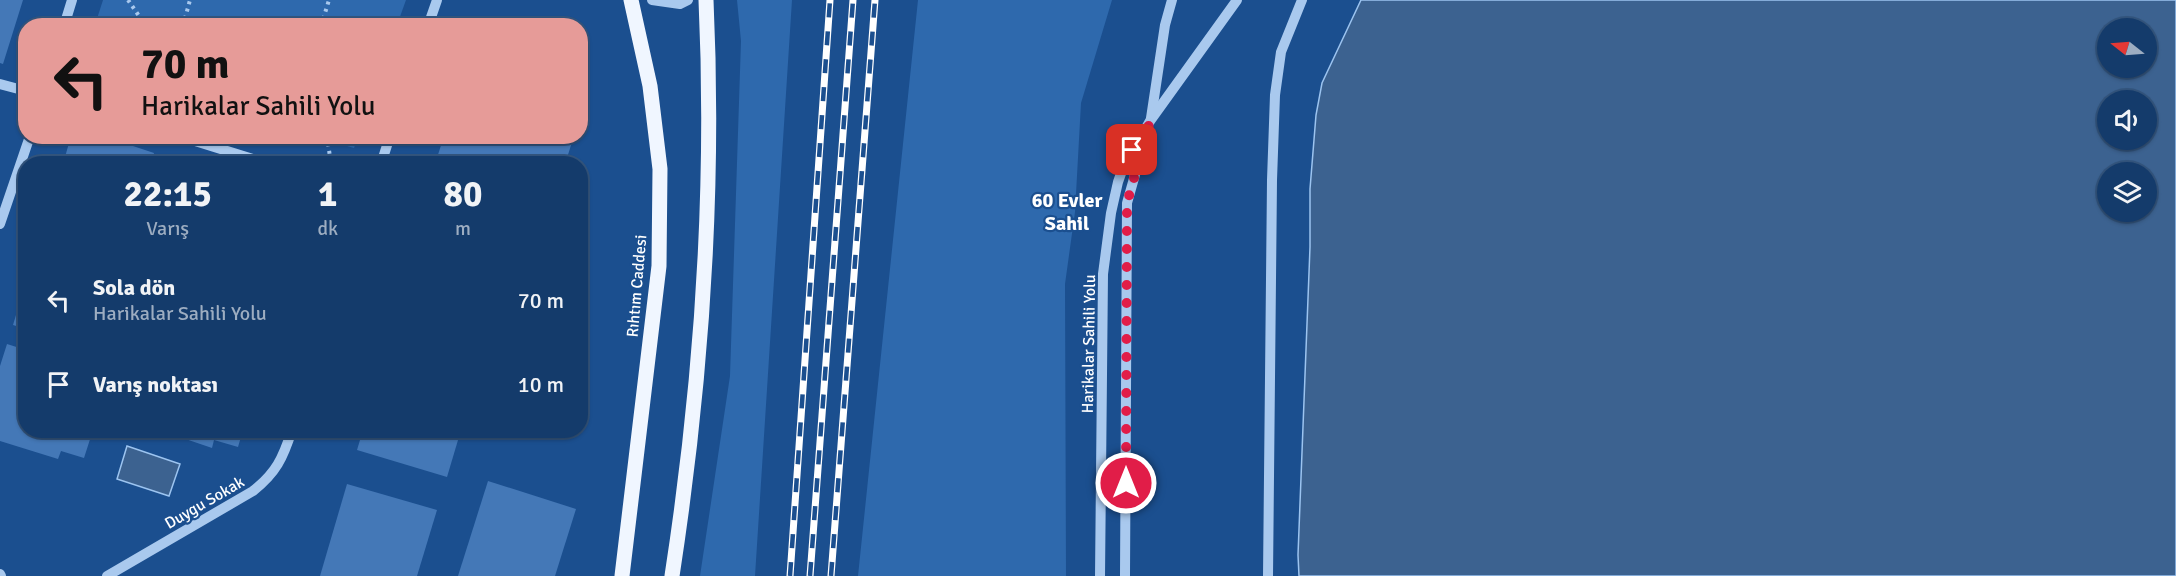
<!DOCTYPE html>
<html lang="tr">
<meta charset="utf-8">
<style>
body{margin:0;font-family:Signika,sans-serif;background:#1d4271;color:#f1f3f6;height:100vh;display:flex;flex-direction:column;font-size:22px;white-space:nowrap}
*{box-sizing:border-box;margin:0}
p{font-size:20px;color:#9dadc1}
.icon{flex:none;width:33px;height:33px;fill:none;stroke:currentColor;stroke-width:2;stroke-linecap:round;stroke-linejoin:round}
.map{position:relative;flex:1;overflow:hidden}
.panel{position:absolute;left:18px;top:156px;width:570px;height:282px;display:flex;flex-direction:column;background:#143b6b;border-radius:24px;box-shadow:0 2px 4px #0004,0 0 0 2px #33557e}
.panel>*{flex:none}
.guide{position:absolute;left:18px;top:18px;width:570px;height:126px;border-radius:24px;box-shadow:0 2px 4px #0004,0 0 0 2px #33557e;background:#e69b98;color:#111;overflow:hidden}
.needle{width:39px;rotate:287deg}
.tools{position:absolute;left:2097px;top:18px;display:grid;gap:12px}
.tools a{display:grid;place-items:center;width:60px;height:60px;border-radius:50%;background:#143b6b;box-shadow:0 2px 4px #0004,0 0 0 2px #33557e;font-size:30px}
.pin{position:absolute;display:grid;place-items:center;width:51px;height:51px;color:#fff;margin:-26px;border-radius:12px;box-shadow:0 3px 9px #0006}
.me{position:absolute;width:66px;margin:-33px;rotate:0deg;stroke-linejoin:round;filter:drop-shadow(0 0 4px #0008)}
.turn{display:flex;align-items:center;gap:21px;height:126px;padding:0 24px;font-size:27px}
.turn .icon{width:78px;height:78px;stroke-width:2.5}
.turn b{display:block;font-size:42px;line-height:51px}
.eta{display:flex;justify-content:space-evenly;align-items:center;height:102px;text-align:center}
.eta b{font-size:36px;font-weight:800;line-height:42px}
ul{padding:0;list-style:none}
li{display:flex;align-items:center;gap:18px;height:84px;padding:0 24px}
li div{flex:1}
li b{display:block;font-size:22px}
li em{font-style:normal}
.map>svg:first-child{display:block}
.green{fill:#2e69ad}
.water{fill:#3c6290;stroke:#9cc4f0;stroke-width:1.5;fill-rule:evenodd}
.building{fill:#4478b7}
.lines{fill:none;stroke-linecap:round;stroke-linejoin:round}
.path{stroke:#a9c9ee;stroke-width:4;stroke-dasharray:3 4.5;stroke-linecap:butt}
.minor{stroke:#a9c9ee;stroke-width:10}
.major{stroke:#f0f6ff;stroke-width:15}
.rail-casing{stroke:#fff;stroke-width:7}
.rail{stroke:#1b4f8f;stroke-width:4.5;stroke-dasharray:14;stroke-linecap:butt}
.route{stroke:#e11d48;stroke-width:10;stroke-dasharray:0 18}
.labels{text-anchor:middle;stroke-width:4.5;stroke-linejoin:round;paint-order:stroke}
.street-label{font-size:16px;fill:#fff;stroke:#1b4f8f}
.quarter-label{font-size:20px;font-weight:bold;fill:#fff;stroke:#1b4f8f}
</style>
<div class="map">
<svg width="2176" height="576" viewBox="0 0 2176 576">
<rect width="100%" height="100%" fill="#1b4f8f"/>
<g class="green">
<path d="M103,0h303l-9,25h-302z"/>
<path d="M737,0h55l-37,576h-55l30,-200 11,-335z"/>
<path d="M918,0h194l-31,103 -6,109 -10,72 1,292h-208z"/>
<path d="M315,137l43,-1v1l-4,11z"/>
</g>
<g class="water">
<path d="M1361,0h815v576h-877l-1,-21 12,-308v-58l6,-74 6,-32zM2108,28h38v40h-38zM2108,100h38v40h-38zM2108,172h38v40h-38z"/>
<path d="M127,446l53,18 -11,32 -52,-17z"/>
</g>
<g class="building">
<path d="M0,0h23l-20,64 -3,-1z"/>
<path d="M580,88l9,2 -8,24h-1z"/>
<path d="M71,136h32l51,17 -2,9 4,2h-93z"/>
<path d="M444,136h130l-9,28h-130z"/>
<path d="M25,285h1v44l-13,-4z"/>
<path d="M7,344l19,6v80h67l-9,28 -23,-7 -3,8 -58,-18v-75z"/>
<path d="M159,430h84l-5,17 -24,-7 -2,8z"/>
<path d="M363,430h98l-14,47 -90,-27z"/>
<path d="M488,481l88,28 -21,67h-97z"/>
<path d="M347,484l90,26 -20,66h-97z"/>
</g>
<g class="lines">
<g class="path">
<path d="M128,0l18,26"/>
<path d="M183,26l7,-26"/>
<path d="M321,26l8,-26"/>
<path d="M327,136l4,28"/>
</g>
<g class="minor">
<path d="M652,0l28,4 8,-4"/>
<path d="M64,26l8,-26"/>
<path d="M428,26l9,-26"/>
<path d="M0,84l26,7"/>
<path d="M1151,118l14,-93 7,-25"/>
<path d="M179,136l90,28"/>
<path d="M381,164l9,-28"/>
<path d="M0,224l30,-88"/>
<path d="M0,574l1,2"/>
<path d="M107,576l146,-85c23,-18 30,-33 39,-61"/>
<path d="M1100,576l3,-302 8,-61 7,-31 6,-17 26,-44 87,-121"/>
<path d="M1125,576l2,-373 19,-67"/>
<path d="M1268,576l4,-396 3,-85 6,-43 21,-52"/>
</g>
<g class="major">
<path d="M622,576l37,-310 1,-97 -10,-83 -19,-86"/>
<path d="M672,576c29,-189 43,-384 34,-576"/>
</g>
<defs>
<g id="rail">
<path d="M790,576l40,-576"/>
<path d="M810,576l43,-576"/>
<path d="M831,576l44,-576"/>
</g>
</defs>
<use href="#rail" class="rail-casing"/>
<use href="#rail" class="rail"/>
</g>
<g class="lines">
<path class="route" d="M1126,483l1,-280 23,-82 -18,29"/>
</g>
<g class="labels">
<g class="street-label">
<text transform="translate(636 286) rotate(-85)" y="6">Rıhtım Caddesi</text>
<text transform="translate(1088 344) rotate(-89)" y="6">Harikalar Sahili Yolu</text>
<text transform="translate(204 502) rotate(-30)" y="6">Duygu Sokak</text>
</g>
<g class="quarter-label">
<text x="1067" y="207">60 Evler<tspan x="1067" dy="23">Sahil</tspan></text>
</g>
</g>
</svg>
<div class="tools">
<a><svg class="needle" viewBox="-14 -14 28 28"><path d="M0-13l5 13h-10z" fill="#e53935"/><path d="M0 13l5-13h-10z" fill="#9dadc1"/></svg></a>
<a><svg class="icon" aria-label="sound" viewBox="0 0 24 24"><path d="M4 9h4l5-4v14l-5-4H4zM17 9q2 3 0 6"/></svg></a>
<a><svg class="icon" aria-label="layers" viewBox="0 0 24 24"><path d="M12 4l9 5-9 5-9-5zM3 14l9 5 9-5"/></svg></a>
</div>
<div class="pin" style="left:1132px;top:150px;background:#d93025"><svg class="icon" aria-label="arrive" viewBox="0 0 24 24"><path d="M6 21V4h12l-3 4 3 4H6"/></svg></div>
<svg class="me" style="left:1126px;top:483px" viewBox="-20 -20 40 40"><circle r="17" fill="#e11d48" stroke="#fff" stroke-width="3"/><path d="M0-11L8 9 0 5-8 9z" fill="#fff"/></svg>
<div class="guide">
<div class="turn"><svg class="icon" aria-label="left" viewBox="0 0 24 24"><path d="M17 20v-9H6M10 6l-5 5 5 5"/></svg><div><b>70 m</b>Harikalar Sahili Yolu</div></div>
</div>
<section class="panel">
<div class="eta">
<div><b>22:15</b><p>Varış</p></div>
<div><b>1</b><p>dk</p></div>
<div><b>80</b><p>m</p></div>
</div>
<ul>
<li><svg class="icon" aria-label="left" viewBox="0 0 24 24"><path d="M17 20v-9H6M10 6l-5 5 5 5"/></svg><div><b>Sola dön</b><p>Harikalar Sahili Yolu</p></div><em>70 m</em></li>
<li><svg class="icon" aria-label="arrive" viewBox="0 0 24 24"><path d="M6 21V4h12l-3 4 3 4H6"/></svg><div><b>Varış noktası</b></div><em>10 m</em></li>
</ul>
</section>
</div>
